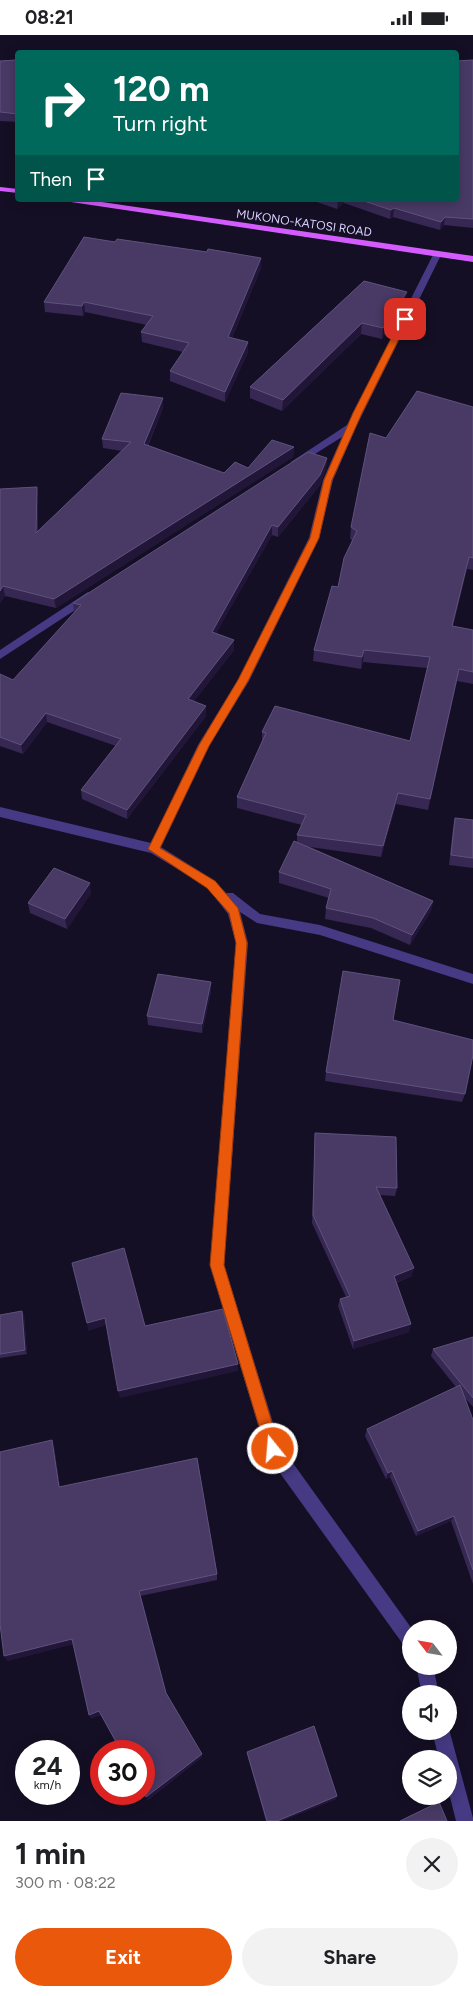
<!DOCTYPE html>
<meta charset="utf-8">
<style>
body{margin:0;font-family:Figtree,sans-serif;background:#f2f2f2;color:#202124;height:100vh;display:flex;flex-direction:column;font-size:19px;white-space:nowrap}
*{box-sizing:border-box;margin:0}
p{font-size:16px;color:#757577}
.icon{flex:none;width:28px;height:28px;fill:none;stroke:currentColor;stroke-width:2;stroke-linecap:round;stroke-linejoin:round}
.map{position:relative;height:1786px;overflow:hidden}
.side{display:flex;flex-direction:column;background:#fff;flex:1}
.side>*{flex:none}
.banner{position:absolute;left:15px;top:15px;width:444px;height:152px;border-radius:5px;box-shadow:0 2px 12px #0003;background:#00695c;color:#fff;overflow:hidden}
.needle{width:32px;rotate:301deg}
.controls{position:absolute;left:402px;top:1585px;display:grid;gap:10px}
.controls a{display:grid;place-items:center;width:55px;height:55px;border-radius:50%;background:#fff;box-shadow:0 2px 12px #0003;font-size:25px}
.speed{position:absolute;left:15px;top:1705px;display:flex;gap:10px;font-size:25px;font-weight:700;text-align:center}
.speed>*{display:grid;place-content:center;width:65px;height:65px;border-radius:50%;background:#fff;box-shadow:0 2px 12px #0003;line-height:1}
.speed small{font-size:12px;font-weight:400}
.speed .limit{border:8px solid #d22;background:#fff;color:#111}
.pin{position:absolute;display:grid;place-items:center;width:42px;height:42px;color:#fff;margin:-21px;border-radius:10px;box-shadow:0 2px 8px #0006}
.me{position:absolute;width:55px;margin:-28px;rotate:343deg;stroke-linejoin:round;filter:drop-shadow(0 0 4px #0008)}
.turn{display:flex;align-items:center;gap:18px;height:105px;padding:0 15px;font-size:22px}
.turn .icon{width:65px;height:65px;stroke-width:2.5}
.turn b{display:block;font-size:35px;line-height:42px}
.then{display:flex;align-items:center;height:48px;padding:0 15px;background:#0003;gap:10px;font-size:19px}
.round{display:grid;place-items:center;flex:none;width:52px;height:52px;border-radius:26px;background:#f2f2f2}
.head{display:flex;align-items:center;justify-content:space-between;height:85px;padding:0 15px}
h1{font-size:30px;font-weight:700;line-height:38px}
.primary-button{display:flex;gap:10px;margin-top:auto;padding:10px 15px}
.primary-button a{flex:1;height:58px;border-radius:30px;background:#ea580c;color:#fff;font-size:20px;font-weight:700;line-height:58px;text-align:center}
.primary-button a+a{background:#f2f2f2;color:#202124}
.status{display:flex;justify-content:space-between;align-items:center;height:35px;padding:0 25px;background:#fff;direction:ltr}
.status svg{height:14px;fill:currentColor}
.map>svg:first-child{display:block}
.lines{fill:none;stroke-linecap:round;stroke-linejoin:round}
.minor{fill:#453a83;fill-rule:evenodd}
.major{fill:#d45bfd;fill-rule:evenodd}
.wall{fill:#362852}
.shaded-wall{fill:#211638}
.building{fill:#483a65;stroke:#5f527d}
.route{fill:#ea580c;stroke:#983908}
.labels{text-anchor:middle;stroke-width:4.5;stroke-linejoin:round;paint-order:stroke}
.far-street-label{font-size:12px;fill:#ddd3ff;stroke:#150f25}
</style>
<div class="status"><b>08:21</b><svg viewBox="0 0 49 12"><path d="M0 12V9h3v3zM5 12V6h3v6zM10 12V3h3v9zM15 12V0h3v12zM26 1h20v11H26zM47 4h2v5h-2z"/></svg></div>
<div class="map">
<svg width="473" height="1786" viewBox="0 0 473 1786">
<rect width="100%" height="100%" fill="#150f25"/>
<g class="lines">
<g class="minor">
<path d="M434,218l7,2 -85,172 -23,53 -14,58 -70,143 -40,65 -48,101 54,34 11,12h7l27,21 60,11 153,49v10l-153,-49 -63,-12 -17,-11 8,31 -24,322 56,180 132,184 -1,20 -6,-2 -138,-192 -57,-190 26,-322 -8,-29 -21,-27 -56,-34 -151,-36v-10l151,36 47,-98 40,-65 71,-142 14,-58 19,-43 -43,27 -3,1 -5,-3 56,-37z"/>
<path d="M88,557l5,4 -1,3 -92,60v-9z"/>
<path d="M416,1631h17l6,28h-17z"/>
<path d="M449,1694l24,89v3h-17l-7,-28v-34h-10l-7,-28h17z"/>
</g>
<g class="major">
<path d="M0,152l18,2v4l-18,-2z"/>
<path d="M67,165h21l385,56v6l-402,-60z"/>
</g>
</g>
<g class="wall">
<path d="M18,25v62l-18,-1v-60z"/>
<path d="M473,25v168l-29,-3 -4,5 -47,-13 -3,2 -46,-16 -7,6 -26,-9h145z"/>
<path d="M278,165h24l-23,2z"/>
<path d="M261,233l-29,70 16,4v10l-23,50 -55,-21v-10l13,-19 -41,-10 -1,-10 6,-7 -62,-13 -2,4 -38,-4 -1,-10z"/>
<path d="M364,246l41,22 -23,36 -21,-5 -79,77 -32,-13v-11z"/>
<path d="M473,372v163l-6,-1 -14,57 20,4v54l-16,-3 -29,129 -32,-6 -15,53 -71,-10 123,54 -2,10 -21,34 -39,-17 -46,-9 1,-11 3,-10 -50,-15v-11l18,-31v-6l5,-10 -65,-17v-11l25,-56v-9l148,9 17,-73 -64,-6 -2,7 -48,-8 1,-11 24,-63 14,-47 -2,-1 1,-12 35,-89z"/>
<path d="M163,373l-15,38 76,27 24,-5 46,-21 -1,10 -237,151 -51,-12 -5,7v-114l37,-2 1,10v34l84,-80 -19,-3 -1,-9z"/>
<path d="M327,423l-1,10 -6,17 -42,52 -6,-2 -56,98 18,7v10l-40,51 12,15 -79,103 -45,-20 -1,-9 35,-44 -69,-24 -24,32 -23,-8v-72l13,6 61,-67 -1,-10z"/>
<path d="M455,783l18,2v48l-24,-3 4,-37z"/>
<path d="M91,858l-24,36 -37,-16 -2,-10z"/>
<path d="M211,947v10l-9,41 -54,-8 -1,-9z"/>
<path d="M393,985l72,74 -3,8 -137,-21 1,-9z"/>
<path d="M315,1098l82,55 -2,8 -15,-1 32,81 -16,7 13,49 -56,17 -15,-43 2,-7 6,-2 -34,-74z"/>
<path d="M0,1280h24l3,39 -27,4z"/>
<path d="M473,1302v70l-9,-10 9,23v164l-22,-63 -35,15 -26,-59 -4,2 -21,-43 2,-7 89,-42 -25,-31 2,-7z"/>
<path d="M54,1412l6,40 157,87v6l-77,16 26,97 36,64 -54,43 -47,-85 -10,3 -2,-3 -16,-71 -66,17z"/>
<path d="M247,1717l89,47 -55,22h-15l-19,-67z"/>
</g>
<g class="shaded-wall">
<path d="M338,165h6v3l-7,6z"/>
<path d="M394,173l-1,9 -3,2 1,-9z"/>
<path d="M445,182l-1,8 -4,5 1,-8z"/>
<path d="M261,223v10l-33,79v-10z"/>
<path d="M407,257l-2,11 -23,36 1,-11z"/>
<path d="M84,267l1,10 -2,4 -1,-10z"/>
<path d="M362,288l-1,11 -79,77 1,-11z"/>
<path d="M248,307v10l-23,50v-10z"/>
<path d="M163,363v10l-19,46v-10z"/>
<path d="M294,412l-1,10 -237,151 -2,-9z"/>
<path d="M327,423l-1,10 -6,17 -42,52v-10z"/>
<path d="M37,452l1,10 -1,45 -1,-9z"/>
<path d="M272,490v10l-60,106v-9z"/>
<path d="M469,522l-2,12 -17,68 2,-11z"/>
<path d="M3,551l2,10 -5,7v-12z"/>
<path d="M234,605v10l-46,59v-10z"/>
<path d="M364,615l-1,12 -2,7 1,-12z"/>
<path d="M459,634l-2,12 -29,129 2,-11z"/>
<path d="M206,671v10l-79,103v-9z"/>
<path d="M46,678l1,9 -24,32 -2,-9z"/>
<path d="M398,758l-2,11 -15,53 2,-11z"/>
<path d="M90,848l1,10 -24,36 -2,-10z"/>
<path d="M433,866l-2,10 -21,34 2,-10z"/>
<path d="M211,947v10l-9,41v-9z"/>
<path d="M414,1233l-2,8 -20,8 2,-8z"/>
<path d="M22,1276l2,4 3,39 -2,-4z"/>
<path d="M105,1283l2,7 -19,6 -1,-8z"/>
<path d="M411,1289l-2,8 -56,17 1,-8z"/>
<path d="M238,1329v7l-118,27 -2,-7z"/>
<path d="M52,1405l2,7 7,47 -2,-7z"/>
<path d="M392,1436l-2,6 -4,2 2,-6z"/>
<path d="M454,1481l-3,5 -35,15 2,-5z"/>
<path d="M72,1604l2,5 -67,17 -3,-5z"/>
<path d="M99,1676l2,4 -10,3 -2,-3z"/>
<path d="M202,1719v3l-54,43 -2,-3z"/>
<path d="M337,1761l-1,3 -55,22h-4z"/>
</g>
<g class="building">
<path d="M16,25h2v54l-18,-2v-51z"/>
<path d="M473,25v159l-28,-2 -4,5 -47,-14 -3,2 -30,-10h95v-139z"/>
<path d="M84,202l31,5 2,-3 90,13 1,-3 53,9 -33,79 20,5 -23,50 -55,-21 19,-28 -48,-11 12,-16 -69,-14 -2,4 -38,-4z"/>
<path d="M364,246l43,11 -24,36 -21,-5 -79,77 -33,-13z"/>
<path d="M417,356l56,16v151l-4,-1 -17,69 21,4v42l-14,-3 -29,130 -32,-6 -15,53 -86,-11 9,-20 -69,-18 29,-64 -4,-1 13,-26 135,35 20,-84 -66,-7 -2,7 -48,-7 18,-64 6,1 6,-29 13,-27 -6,-4 19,-94 16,5z"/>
<path d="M121,358l42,5 -19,46 80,29 11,-11 13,6 24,-28 22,7 -240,152 -51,-13 -3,5v-102l37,-2 -1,46 95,-91 -29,-3z"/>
<path d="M308,417l19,6 -7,17 -42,52 -6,-2 -60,107 22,8 -46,59 18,7 -79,104 -46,-20 40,-51 -75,-26 -25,32 -21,-8v-63l13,6 68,-75 -8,-2z"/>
<path d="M455,783l18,2v38l-22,-3z"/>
<path d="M294,806l139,60 -21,34 -39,-17 -47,-10 5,-19 -52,-17z"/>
<path d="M54,833l36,15 -25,36 -37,-16z"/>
<path d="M343,936l57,9 -7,40 80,20v15l-8,39 -139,-22z"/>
<path d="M158,939l53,8 -9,42 -55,-8z"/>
<path d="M315,1098l81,4 1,51 -21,-1 38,81 -20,8 17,48 -57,17 -14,-42 10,-3 -37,-81z"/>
<path d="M124,1213l21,78 78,-17 15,55 -120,27 -13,-73 -18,5 -15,-60z"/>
<path d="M22,1276l3,39 -25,4v-39z"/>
<path d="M473,1302v61l-40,-49z"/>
<path d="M460,1350l13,35v150l-19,-54 -36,15 -26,-60 -4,2 -21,-44z"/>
<path d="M52,1405l7,47 138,-29 20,116 -78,17 27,102 36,61 -56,43 -2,-4v-42h-23l-22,-40 -10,4 -17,-76 -68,17 -4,-32v-172z"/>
<path d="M314,1691l23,70 -60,25h-10l-20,-69z"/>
<path d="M439,1767l8,19h-47z"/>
</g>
<path class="route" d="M405,281l4,3 -47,94 -30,67 -13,58 -71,143 -39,65 -49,102 55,33 23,27 9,35 -23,322 56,184 -2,5 -5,2 -5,-2 -2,-5 -56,-184 26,-322 -7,-30 -22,-25 -59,-39 51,-104 39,-65 72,-142 14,-58 29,-67 48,-94z"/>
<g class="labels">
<g class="far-street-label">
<text transform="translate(304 188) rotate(8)" y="4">MUKONO-KATOSI ROAD</text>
</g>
</g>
</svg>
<div class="controls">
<a><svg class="needle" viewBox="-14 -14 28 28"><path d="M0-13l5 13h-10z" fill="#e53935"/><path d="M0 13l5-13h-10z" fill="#757577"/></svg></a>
<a><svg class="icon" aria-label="sound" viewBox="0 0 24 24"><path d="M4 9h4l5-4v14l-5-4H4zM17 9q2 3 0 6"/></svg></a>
<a><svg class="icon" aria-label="layers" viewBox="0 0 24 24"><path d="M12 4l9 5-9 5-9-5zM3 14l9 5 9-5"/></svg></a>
</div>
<div class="speed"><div>24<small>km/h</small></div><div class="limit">30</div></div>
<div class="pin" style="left:405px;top:284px;background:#d93025"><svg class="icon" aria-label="arrive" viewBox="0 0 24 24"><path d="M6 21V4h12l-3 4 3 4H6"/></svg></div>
<svg class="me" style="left:273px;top:1414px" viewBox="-20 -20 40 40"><circle r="17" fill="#ea580c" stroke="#fff" stroke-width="3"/><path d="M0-11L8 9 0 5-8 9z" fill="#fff"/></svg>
<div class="banner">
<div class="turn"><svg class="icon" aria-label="right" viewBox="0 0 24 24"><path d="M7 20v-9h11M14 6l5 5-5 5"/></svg><div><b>120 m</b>Turn right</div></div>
<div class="then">Then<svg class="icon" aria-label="arrive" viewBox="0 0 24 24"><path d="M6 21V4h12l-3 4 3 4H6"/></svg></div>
</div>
</div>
<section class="side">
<div class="head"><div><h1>1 min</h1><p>300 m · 08:22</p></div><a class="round"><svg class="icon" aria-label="close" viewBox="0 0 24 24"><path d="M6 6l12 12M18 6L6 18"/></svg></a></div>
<div class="primary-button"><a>Exit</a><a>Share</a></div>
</section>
